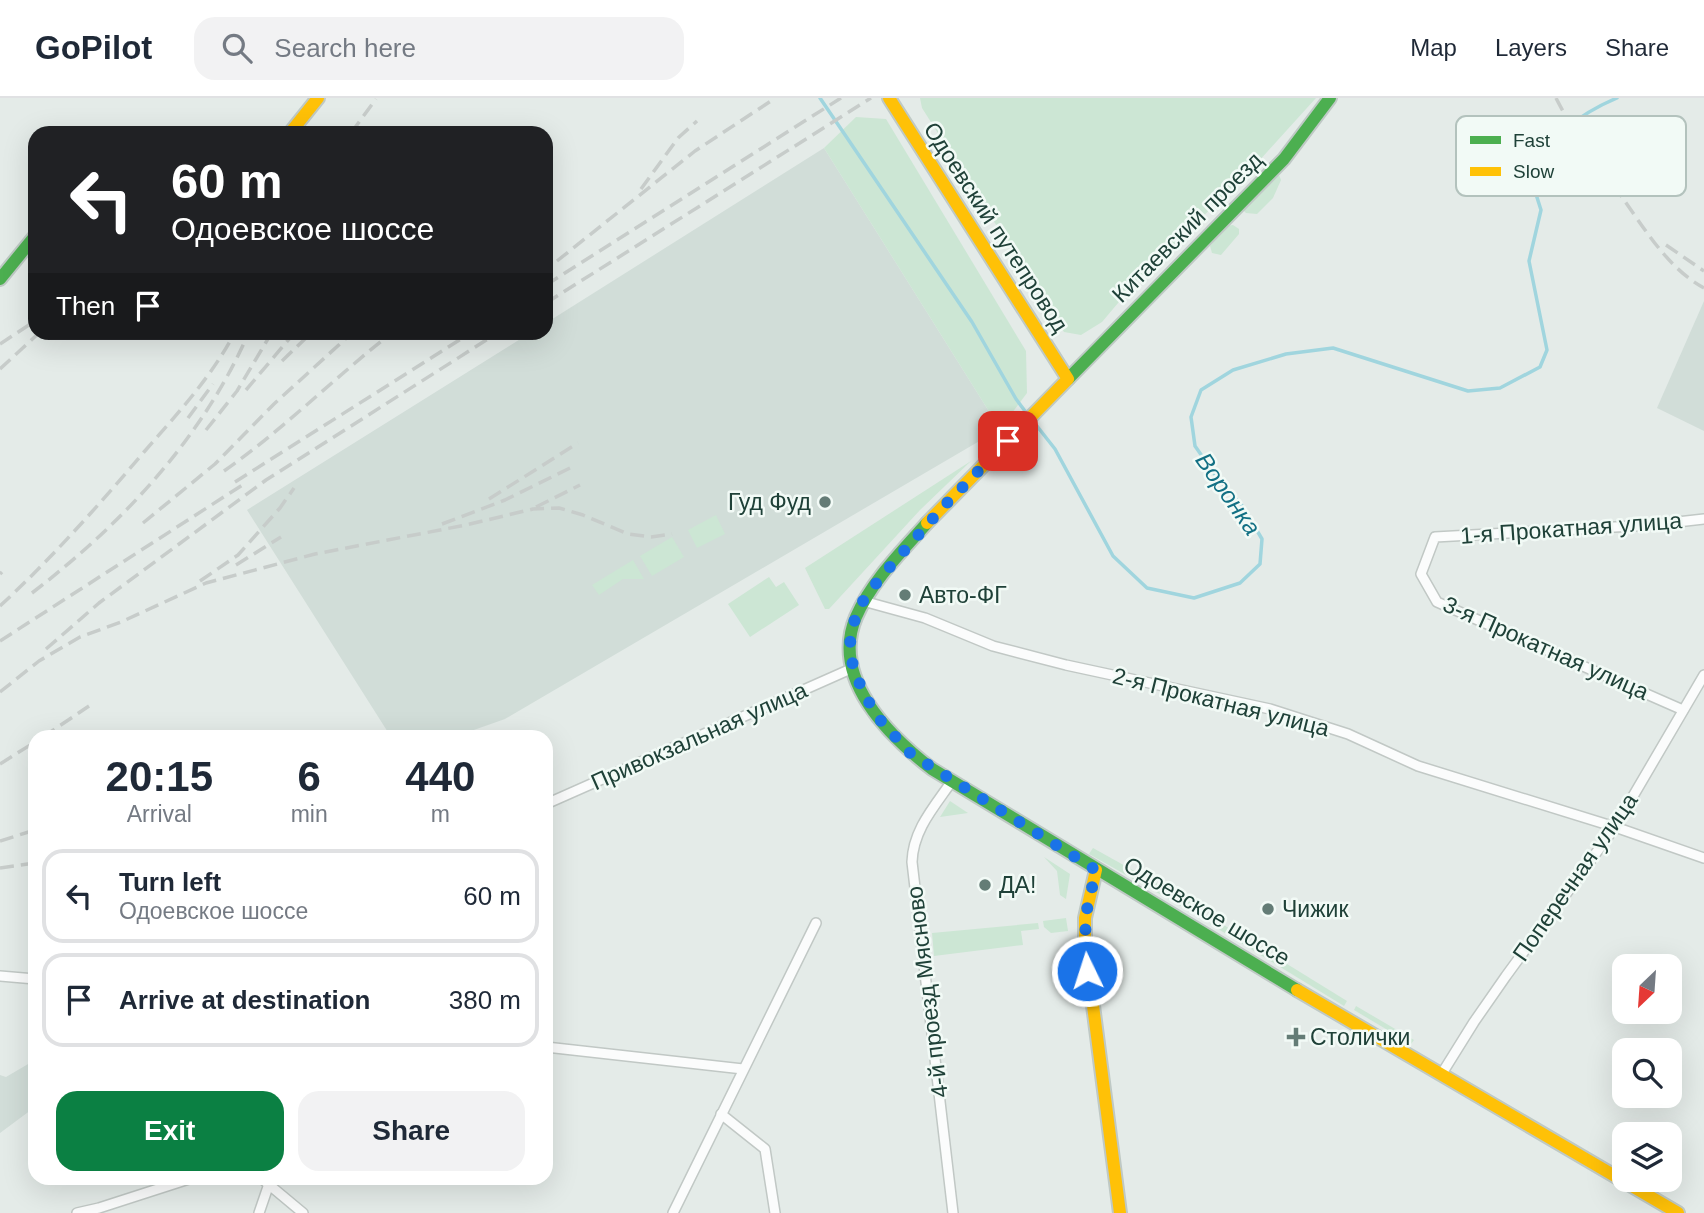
<!DOCTYPE html>
<meta charset="utf-8">
<style>
body{margin:0;font-family:Arial,sans-serif;background:#f2f2f3;color:#1f2937;height:100vh;display:flex;flex-direction:column;font-size:26px;white-space:nowrap}
*{box-sizing:border-box;margin:0}
p{font-size:23px;color:#747a83}
.icon{flex:none;width:38px;height:38px;fill:none;stroke:currentColor;stroke-width:2;stroke-linecap:round;stroke-linejoin:round}
.map{position:relative;flex:1;overflow:hidden}
.drawer{position:absolute;left:28px;top:632px;width:525px;height:455px;display:flex;flex-direction:column;background:#fff;border-radius:21px;box-shadow:0 7px 28px #0002}
.drawer>*{flex:none}
.top-card{position:absolute;left:28px;top:28px;width:525px;height:214px;border-radius:21px;box-shadow:0 7px 28px #0002;background:#202124;color:#fff;overflow:hidden}
.needle{width:46px;rotate:205deg}
.tools{position:absolute;left:1612px;top:856px;display:grid;gap:14px}
.tools a{display:grid;place-items:center;width:70px;height:70px;border-radius:14px;background:#fff;box-shadow:0 7px 28px #0002;font-size:35px}
.pin{position:absolute;display:grid;place-items:center;width:60px;height:60px;color:#fff;margin:-30px;border-radius:14px;box-shadow:0 4px 10px #0006}
.me{position:absolute;width:77px;margin:-38px;rotate:356deg;stroke-linejoin:round;filter:drop-shadow(0 0 5px #0008)}
.turn{display:flex;align-items:center;gap:24px;height:147px;padding:0 28px;font-size:32px}
.turn .icon{width:91px;height:91px;stroke-width:2.5}
.turn b{display:block;font-size:49px;line-height:60px}
.then{display:flex;align-items:center;height:66px;padding:0 28px;background:#0003;gap:14px;font-size:26px}
.eta{display:flex;justify-content:space-evenly;align-items:center;height:119px;text-align:center}
.eta b{font-size:42px;font-weight:700;line-height:49px}
.action{display:flex;gap:14px;margin-top:auto;padding:14px 28px}
.action a{flex:1;height:80px;border-radius:21px;background:#0b8043;color:#fff;font-size:28px;font-weight:700;line-height:80px;text-align:center}
.action a+a{background:#f2f2f3;color:#1f2937}
ul{padding:0;list-style:none}
li{display:flex;align-items:center;gap:21px;height:94px;margin:0 14px 10px;padding:0 14px;border:4px solid #e0e1e3;border-radius:21px}
li div{flex:1}
li b{display:block;font-size:26px}
li em{font-style:normal}
header{display:flex;align-items:center;gap:42px;box-sizing:border-box;height:98px;padding:0 35px;background:#fff;border-bottom:2px solid #e0e1e3}
header strong{font-size:33px}
nav{display:flex;gap:38px;margin-inline-start:auto;font-size:24px}
.search{width:490px;height:63px;background:#f2f2f3;display:flex;align-items:center;gap:18px;box-sizing:border-box;padding:0 24px;border-radius:21px;color:#747a83;font-size:26px}
.map>svg:first-child{display:block}
.built{fill:#d1ddd8}
.green{fill:#cce6d4}
.lines{fill:none;stroke-linecap:round;stroke-linejoin:round}
.stream{stroke:#a0d5de;stroke-width:3.5}
.street-casing{stroke:#c1c8c5;stroke-width:12}
.fast-casing{stroke:#bfc9c5;stroke-width:16}
.slow-casing{stroke:#bfc9c5;stroke-width:16}
.street{stroke:#fbfcfc;stroke-width:9}
.fast{stroke:#4caf50;stroke-width:12}
.slow{stroke:#ffc107;stroke-width:12}
.rail{stroke:#c7ccca;stroke-width:3.5;stroke-dasharray:14 7;stroke-linecap:butt}
.route{stroke:#1a73e8;stroke-width:12;stroke-dasharray:0 21.6}
.poi-dot{fill:#647c76;stroke:#f2faf6;stroke-width:2.5}
.labels{text-anchor:middle;stroke-width:5;stroke-linejoin:round;paint-order:stroke}
.street-label{font-size:23px;fill:#1f4138;stroke:#f2faf6}
.poi-label{font-size:23px;fill:#1f4138;stroke:#f2faf6;text-anchor:start}
.water-label{font-size:24px;font-style:italic;fill:#127084;stroke:#f2faf6}
.key{fill:#f2faf6;stroke:#b3c2bd;stroke-width:2}
.key-label{font-size:19px;fill:#1f4138}
</style>
<header>
<strong>GoPilot</strong>
<div class="search"><svg class="icon" aria-label="search" viewBox="0 0 24 24"><circle cx="10" cy="10" r="6"/><path d="M15 15l6 6"/></svg>Search here</div>
<nav><a>Map</a><a>Layers</a><a>Share</a></nav>
</header>
<div class="map">
<svg width="1704" height="1115" viewBox="0 0 1704 1115">
<rect width="100%" height="100%" fill="#e4ebe8"/>
<g class="built">
<path d="M824,50l176,281 -495,290 -51,18h-63l-144,-227 283,-177 16,-1v-9z"/>
<path d="M1704,203v130l-47,-23z"/>
<path d="M35,962v47l-35,26v-58l6,2z"/>
</g>
<g class="green">
<path d="M920,0h396l-67,74 -109,105 -38,45 -21,13 -17,-3 -142,-224z"/>
<path d="M856,19l30,2 140,232 1,42 -27,36 -176,-281z"/>
<path d="M1274,76l5,1 2,5 -8,18 -16,16 -11,-1 -3,-3z"/>
<path d="M1233,127l6,4v5l-18,21 -9,-2 -2,-7 16,-20z"/>
<path d="M971,363l-51,49 -91,99h-4l-20,-41z"/>
<path d="M716,417l9,19 -28,14 -9,-18z"/>
<path d="M672,439l12,20 -32,19 -12,-20z"/>
<path d="M633,462l11,19h-21l-24,16 -7,-10z"/>
<path d="M769,479l7,10 8,-5 15,23 -49,32 -22,-33z"/>
<path d="M950,703l18,12 -28,4z"/>
<path d="M1093,750l106,59 -4,7 -106,-60z"/>
<path d="M1044,759l26,17 -4,25 -6,-4 -3,-24z"/>
<path d="M1066,820l2,13 -17,2 -7,-6 -1,-6z"/>
<path d="M1214,821l133,82 -3,5 -134,-82z"/>
<path d="M1038,825l1,6 -18,2 2,14 -89,11 -2,-23z"/>
<path d="M1356,908l58,34 -3,4 -57,-34z"/>
</g>
<g class="lines">
<g class="stream">
<path d="M820,0l152,224 44,77 12,16"/>
<path d="M1033,323l22,28 58,107 34,32 47,10 46,-15 20,-19 2,-25 -19,-32 -27,-31 -21,-30 -4,-29 10,-27 32,-20 53,-16 47,-6 135,43 32,-3 40,-21 7,-17 -18,-89 12,-51 -13,-41c25,-33 51,-55 89,-71"/>
</g>
<defs>
<g id="street">
<path d="M863,503l62,17 68,28 73,19 204,44 78,25 70,32 197,61 89,31"/>
<path d="M1683,612l-246,-108 -16,-28 14,-37 216,-12 53,-6"/>
<path d="M952,683c-18,26 -39,49 -40,81l41,351"/>
<path d="M546,706l307,-136"/>
<path d="M0,878l35,3"/>
<path d="M546,949l197,22"/>
<path d="M1441,977l33,-53 32,-46 109,-149 89,-152"/>
<path d="M721,1016l44,35 10,64"/>
<path d="M261,1080l42,35"/>
<path d="M77,1115l22,-5 93,-30"/>
<path d="M259,1115l12,-35"/>
<path d="M673,1115l143,-290"/>
</g>
<g id="fast">
<path d="M0,181l35,-43"/>
<path d="M1068,281l216,-220 46,-61"/>
<path d="M927,425c-25,28 -56,59 -71,94 -26,61 33,119 76,152l365,221"/>
</g>
<g id="slow">
<path d="M889,0l179,281 -141,144"/>
<path d="M290,35l28,-35"/>
<path d="M1096,772l-11,48v26l35,269"/>
<path d="M1297,892l381,223"/>
</g>
</defs>
<use href="#street" class="street-casing"/>
<use href="#fast" class="fast-casing"/>
<use href="#slow" class="slow-casing"/>
<use href="#street" class="street"/>
<use href="#fast" class="fast"/>
<use href="#slow" class="slow"/>
<g class="rail">
<path d="M1556,0c17,34 40,64 63,95 24,33 48,75 85,95"/>
<path d="M351,35l25,-34"/>
<path d="M641,91l37,-51 19,-17"/>
<path d="M1666,147l38,26"/>
<path d="M557,163l138,-110 79,-52"/>
<path d="M546,187l295,-187"/>
<path d="M546,205l325,-205"/>
<path d="M0,246l35,-23"/>
<path d="M282,263l30,-29"/>
<path d="M0,271l40,-37"/>
<path d="M246,292l49,-58"/>
<path d="M188,320l25,-34"/>
<path d="M206,332l31,-39 35,-59"/>
<path d="M224,373c60,-42 111,-94 169,-139"/>
<path d="M235,384l237,-150"/>
<path d="M489,401l89,-56"/>
<path d="M536,409l44,-22"/>
<path d="M143,425l72,-59 59,-60 79,-72"/>
<path d="M442,426l63,-24 65,-32"/>
<path d="M236,467l45,-28"/>
<path d="M0,476l2,-2"/>
<path d="M200,483l38,-26 42,-47 14,-20"/>
<path d="M32,495c91,-70 171,-155 217,-261"/>
<path d="M0,508c52,-48 98,-100 144,-154 33,-38 67,-74 91,-120"/>
<path d="M0,543l247,-159"/>
<path d="M46,551l53,-46 167,-123 233,-148"/>
<path d="M0,594l39,-31 41,-24 41,-15 85,-39 109,-29 151,-29 67,-16 26,-1 24,7 45,19 23,3 21,-3"/>
<path d="M43,639l46,-31"/>
<path d="M0,666l35,-22"/>
<path d="M0,743l35,-11"/>
<path d="M0,770l35,-5"/>
</g>
</g>
<g class="lines">
<path class="route" d="M1008,343l-65,66 -62,70 -18,24 -10,23 -3,15 3,29 12,28 16,25 30,33 185,116 -11,48 2,53"/>
</g>
<g class="poi-dot">
<circle cx="825" cy="404" r="7"/>
<circle cx="905" cy="497" r="7"/>
<circle cx="985" cy="787" r="7"/>
<circle cx="1268" cy="811" r="7"/>
<path d="M1292.5 928.5h7v7h7v7h-7v7h-7v-7h-7v-7h7z"/>
</g>
<g class="labels">
<g class="street-label">
<text transform="translate(996 129) rotate(57)" y="8">Одоевский путепровод</text>
<text transform="translate(1187 129) rotate(-45)" y="8">Китаевский проезд</text>
<text transform="translate(1571 430) rotate(-4)" y="8">1-я Прокатная улица</text>
<text transform="translate(1546 550) rotate(24)" y="8">3-я Прокатная улица</text>
<text transform="translate(1221 604) rotate(14)" y="8">2-я Прокатная улица</text>
<text transform="translate(699 638) rotate(-24)" y="8">Привокзальная улица</text>
<text transform="translate(1575 779) rotate(-55)" y="8">Поперечная улица</text>
<text transform="translate(1207 813) rotate(31)" y="8">Одоевское шоссе</text>
<text transform="translate(927 894) rotate(-97)" y="8">4-й проезд Мясново</text>
</g>
<g class="poi-label">
<text x="811" y="412" text-anchor="end">Гуд Фуд</text>
<text x="919" y="505">Авто-ФГ</text>
<text x="999" y="795">ДА!</text>
<text x="1282" y="819">Чижик</text>
<text x="1310" y="947">Столички</text>
</g>
<g class="water-label">
<text transform="translate(1228 396) rotate(55)" y="8">Воронка</text>
</g>
</g>
<rect x="1456" y="18" width="230" height="80" rx="10" class="key"/>
<rect x="1470" y="38" width="31" height="8" fill="#4caf50"/>
<rect x="1470" y="69" width="31" height="9" fill="#ffc107"/>
<g class="key-label">
<text x="1513" y="49">Fast</text>
<text x="1513" y="80">Slow</text>
</g>
</svg>
<div class="tools">
<a><svg class="needle" viewBox="-14 -14 28 28"><path d="M0-13l5 13h-10z" fill="#e53935"/><path d="M0 13l5-13h-10z" fill="#747a83"/></svg></a>
<a><svg class="icon" aria-label="search" viewBox="0 0 24 24"><circle cx="10" cy="10" r="6"/><path d="M15 15l6 6"/></svg></a>
<a><svg class="icon" aria-label="layers" viewBox="0 0 24 24"><path d="M12 4l9 5-9 5-9-5zM3 14l9 5 9-5"/></svg></a>
</div>
<div class="pin" style="left:1008px;top:343px;background:#d93025"><svg class="icon" aria-label="arrive" viewBox="0 0 24 24"><path d="M6 21V4h12l-3 4 3 4H6"/></svg></div>
<svg class="me" style="left:1087px;top:873px" viewBox="-20 -20 40 40"><circle r="17" fill="#1a73e8" stroke="#fff" stroke-width="3"/><path d="M0-11L8 9 0 5-8 9z" fill="#fff"/></svg>
<div class="top-card">
<div class="turn"><svg class="icon" aria-label="left" viewBox="0 0 24 24"><path d="M17 20v-9H6M10 6l-5 5 5 5"/></svg><div><b>60 m</b>Одоевское шоссе</div></div>
<div class="then">Then<svg class="icon" aria-label="arrive" viewBox="0 0 24 24"><path d="M6 21V4h12l-3 4 3 4H6"/></svg></div>
</div>
<section class="drawer">
<div class="eta">
<div><b>20:15</b><p>Arrival</p></div>
<div><b>6</b><p>min</p></div>
<div><b>440</b><p>m</p></div>
</div>
<ul>
<li><svg class="icon" aria-label="left" viewBox="0 0 24 24"><path d="M17 20v-9H6M10 6l-5 5 5 5"/></svg><div><b>Turn left</b><p>Одоевское шоссе</p></div><em>60 m</em></li>
<li><svg class="icon" aria-label="arrive" viewBox="0 0 24 24"><path d="M6 21V4h12l-3 4 3 4H6"/></svg><div><b>Arrive at destination</b></div><em>380 m</em></li>
</ul>
<div class="action"><a>Exit</a><a>Share</a></div>
</section>
</div>
